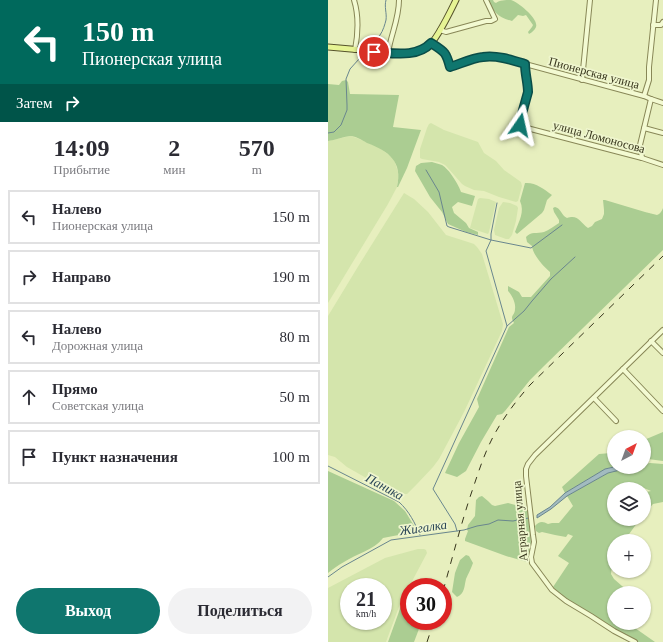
<!DOCTYPE html>
<html lang="ru">
<meta charset="utf-8">
<style>
body{margin:0;font-family:"Times New Roman",serif;background:#f2f2f3;color:#2b2b33;height:100vh;display:flex;flex-direction:column;font-size:15px;white-space:nowrap}
*{box-sizing:border-box;margin:0}
p{font-size:13px;color:#7c7c81}
.icon{flex:none;width:22px;height:22px;fill:none;stroke:currentColor;stroke-width:2;stroke-linecap:round;stroke-linejoin:round}
.map{position:relative;flex:1;overflow:hidden}
.panel{display:flex;flex-direction:column;background:#fff;width:328px}
.panel>*{flex:none}
.banner{background:#00695c;color:#fff;overflow:hidden}
.needle{width:26px;rotate:41deg}
.fabs{position:absolute;left:279px;top:430px;display:grid;gap:8px}
.fabs a{display:grid;place-items:center;width:44px;height:44px;border-radius:50%;background:#fff;box-shadow:0 1px 3px #0004;font-size:20px}
.speed{position:absolute;left:12px;top:578px;display:flex;gap:8px;font-size:20px;font-weight:700;text-align:center}
.speed>*{display:grid;place-content:center;width:52px;height:52px;border-radius:50%;background:#fff;box-shadow:0 1px 3px #0004;line-height:1}
.speed small{font-size:10px;font-weight:400}
.speed .limit{border:6px solid #d22;background:#fff;color:#111}
.pin{position:absolute;display:grid;place-items:center;width:34px;height:34px;color:#fff;margin:-17px;border:2px solid #fff;border-radius:50%;box-shadow:0 1px 4px #0007}
.me{position:absolute;width:44px;margin:-22px;rotate:11deg;stroke-linejoin:round;filter:drop-shadow(0 0 3px #0008)}
.turn{display:flex;align-items:center;gap:14px;height:84px;padding:0 16px;font-size:18px}
.turn .icon{width:52px;height:52px;stroke-width:2.5}
.turn b{display:block;font-size:28px;line-height:34px}
.then{display:flex;align-items:center;height:38px;padding:0 16px;background:#0003;gap:8px;font-size:15px}
.eta{display:flex;justify-content:space-evenly;align-items:center;height:68px;text-align:center}
.eta b{font-size:24px;font-weight:700;line-height:28px}
.cta{display:flex;gap:8px;margin-top:auto;padding:8px 16px}
.cta a{flex:1;height:46px;border-radius:24px;background:#0f766e;color:#fff;font-size:16px;font-weight:700;line-height:46px;text-align:center}
.cta a+a{background:#f2f2f3;color:#2b2b33}
ul{padding:0;list-style:none}
li{display:flex;align-items:center;gap:12px;height:54px;margin:0 8px 6px;padding:0 8px;border:2px solid #e1e1e2;border-radius:0px}
li div{flex:1}
li b{display:block;font-size:15px}
li em{font-style:normal}
main{display:flex;flex:1;min-height:0}
.map>svg:first-child{display:block}
.farmland{fill:#d4e5ac;fill-rule:evenodd}
.green{fill:#abcd92}
.water{fill:#a2bbc0;stroke:#69868e}
.lines{fill:none;stroke-linecap:round;stroke-linejoin:round}
.stream{stroke:#69868e;stroke-width:1}
.minor-casing{stroke:#888757;stroke-width:6}
.major-casing{stroke:#55522b;stroke-width:7}
.minor{stroke:#f3fad2;stroke-width:4}
.major{stroke:#e6f494;stroke-width:5}
.rail{stroke:#37351c;stroke-width:1;stroke-dasharray:7 7;stroke-linecap:butt}
.route-casing{stroke:#0a4d48;stroke-width:10}
.route{stroke:#0f766e;stroke-width:7}
.labels{text-anchor:middle;stroke-width:3.5;stroke-linejoin:round;paint-order:stroke}
.street-label{font-size:12px;fill:#37351c;stroke:#eff6ce}
.water-label{font-size:13px;font-style:italic;fill:#2a4557;stroke:#eff6ce}
</style>
<main>
<section class="panel">
<div class="banner">
<div class="turn"><svg class="icon" aria-label="left" viewBox="0 0 24 24"><path d="M17 20v-9H6M10 6l-5 5 5 5"/></svg><div><b>150 m</b>Пионерская улица</div></div>
<div class="then">Затем<svg class="icon" aria-label="right" viewBox="0 0 24 24"><path d="M7 20v-9h11M14 6l5 5-5 5"/></svg></div>
</div>
<div class="eta">
<div><b>14:09</b><p>Прибытие</p></div>
<div><b>2</b><p>мин</p></div>
<div><b>570</b><p>m</p></div>
</div>
<ul>
<li><svg class="icon" aria-label="left" viewBox="0 0 24 24"><path d="M17 20v-9H6M10 6l-5 5 5 5"/></svg><div><b>Налево</b><p>Пионерская улица</p></div><em>150 m</em></li>
<li><svg class="icon" aria-label="right" viewBox="0 0 24 24"><path d="M7 20v-9h11M14 6l5 5-5 5"/></svg><div><b>Направо</b></div><em>190 m</em></li>
<li><svg class="icon" aria-label="left" viewBox="0 0 24 24"><path d="M17 20v-9H6M10 6l-5 5 5 5"/></svg><div><b>Налево</b><p>Дорожная улица</p></div><em>80 m</em></li>
<li><svg class="icon" aria-label="ahead" viewBox="0 0 24 24"><path d="M12 20V5M6 11l6-6 6 6"/></svg><div><b>Прямо</b><p>Советская улица</p></div><em>50 m</em></li>
<li><svg class="icon" aria-label="arrive" viewBox="0 0 24 24"><path d="M6 21V4h12l-3 4 3 4H6"/></svg><div><b>Пункт назначения</b></div><em>100 m</em></li>
</ul>
<div class="cta"><a>Выход</a><a>Поделиться</a></div>
</section>
<div class="map">
<svg width="335" height="642" viewBox="0 0 335 642">
<rect width="100%" height="100%" fill="#e7efbe"/>
<g class="farmland">
<path d="M103,123l13,7 34,12 6,11 12,8 8,9 17,12 1,4 -4,15 -2,1 -17,-5 -15,-6 -10,-1 -9,-4 -3,-2 -15,-17 -2,-2 -6,-3 -17,-3 -2,-1v-9l7,-21 2,-4z"/>
<path d="M22,136l7,2 23,10 14,11 4,13v8l-1,7 -9,17 -60,99v-162z"/>
<path d="M76,193l10,6 14,13 18,23 22,7 6,2 3,3 5,7 21,70 -1,7 -38,81 -25,47 -6,8 -16,17 -10,10h-5l-34,-15 -21,-12 -12,-10 -7,-2v-139l31,-51z"/>
<path d="M152,198l9,1 7,3 -7,30 -1,2 -18,-6 8,-29z"/>
<path d="M175,202l7,1 7,3 1,2 -2,13 -4,14 -3,4h-3l-11,-4 -1,-5 5,-22z"/>
<path d="M90,549h6l2,1 1,3 -27,51 -14,38h-58v-54l57,-30zM21,587h34v34h-34z"/>
</g>
<g class="green">
<path d="M159,0h6l1,2 2,1c4,-3 10,-3 15,-3 7,2 28,19 25,27 -1,3 -5,6 -7,7l-1,-2 4,-5 1,-2 -7,-10 -3,1 -5,-1 -6,6c-15,-4 -18,-9 -25,-21z"/>
<path d="M18,80l2,2 2,12 49,1 -6,32 28,3 -14,38 -9,19h-1c6,-25 -8,-36 -30,-44 -5,-3 -11,-7 -17,-7 -7,1 -15,4 -22,5v-57l11,1 3,-4z"/>
<path d="M104,162c3,1 7,2 10,3 7,4 17,20 19,27l14,4 -3,10 -14,-4 -6,5 2,6 12,10 3,5 9,4v3l-12,-3 -18,-8 -6,-12 -12,-15 -15,-26 1,-5 5,-3z"/>
<path d="M197,183c10,-1 19,6 27,12l-5,5 -3,10 -2,3 -25,21 -2,-2c4,-11 10,-20 5,-31z"/>
<path d="M275,200h2l40,12 12,3c3,-1 5,-4 6,-7v42l-120,117 -13,13 -25,31 -3,3 -5,1 -16,27 -15,29 -9,6 -12,-4 14,-30 20,-36 -2,-8 32,-72 5,-4c-5,-8 1,-7 1,-14 1,-6 -3,-14 -7,-18v-5l11,6 3,5h9l19,-21v-4c-7,-6 -17,-17 -18,-26l-5,-4 -1,-5c5,-6 11,-3 18,-5 5,-2 10,-6 15,-9v-3l-5,-8 -1,-4 2,-1c6,1 6,8 12,11 11,-4 13,4 21,10l4,-2 3,-4 7,-3 2,-5v-4z"/>
<path d="M335,432v29l-15,-2 -4,1v-20z"/>
<path d="M286,452v15l-9,2 -40,24 -3,-6 37,-33 12,-1z"/>
<path d="M322,463l13,1v38l-10,2 -9,10v-14l1,-3 -1,-6 2,1 5,-1 -12,-5 3,3h-28v30h26l-16,22h-10v14l-1,2 -2,17 3,5 16,14h-16v30h24l-3,5 20,14h-17l-22,-12 -62,-39 -1,-4 16,-24 -11,-7 15,-20 -5,-2 -2,3 -11,-2 -13,-3 -3,1 -3,-2 -1,-5c4,-5 8,-5 13,-2l4,-1h7l14,-17 -6,-10 41,-23 24,-6h12v-3z"/>
<path d="M0,471l66,30 11,10 11,18 -2,3 -31,6c-9,12 -27,16 -39,24 -6,3 -11,7 -16,11z"/>
<path d="M154,496l6,5 4,4 3,1 13,-3 11,3h5l3,2 2,6 2,31 -3,3 2,2 -3,12 -21,-6 -41,-15v-2l3,-8 -1,-1 1,-5 7,-9 1,-16 3,-3z"/>
<path d="M138,555l3,1 4,7c-2,6 -5,11 -7,16 -2,8 -1,14 -9,18l-5,-5 3,-19 5,-13z"/>
<path d="M80,592l1,29h13l-8,21h-26l17,-47z"/>
</g>
<path class="water" d="M286,467h18l-24,6 -41,23 -16,13 -14,9v-3l13,-8 15,-14 40,-24z"/>
<g class="lines">
<g class="stream">
<path d="M43,48c2,-5 6,-8 9,-13 3,-4 5,-11 6,-15 1,-7 -2,-13 0,-20"/>
<path d="M0,133l6,-1 7,-7 6,-15v-5l-1,-26 4,-10 9,-10 4,-2 7,-1v-2"/>
<path d="M98,170l13,22 8,34 2,1 42,13 40,8 31,-23"/>
<path d="M179,326l17,-15 8,-10 19,-22 24,-22"/>
<path d="M0,466l71,36c10,9 16,21 21,33"/>
<path d="M129,531l-2,-7 -22,-35 74,-163 -21,-75 5,-11v-6l6,-31"/>
<path d="M0,577l14,-10 49,-27 73,-10 13,-4 12,-2 9,-4 15,1 9,-2 7,-1"/>
</g>
<defs>
<g id="minor">
<path d="M26,0c5,16 4,34 1,50"/>
<path d="M325,25h8l2,-3"/>
<path d="M112,30l6,2 40,-11h5l4,-2 -9,-19"/>
<path d="M103,43c14,9 15,9 19,24 18,-6 30,-12 49,-10l145,39 7,3 12,4"/>
<path d="M60,53c3,-19 11,-34 11,-53"/>
<path d="M197,64c0,10 3,19 3,28l-8,29v4l3,2 119,31 21,7"/>
<path d="M254,80l8,-80"/>
<path d="M316,96l5,-16v-13l7,-67"/>
<path d="M316,128l19,5"/>
<path d="M314,158l-2,-13 11,-46"/>
<path d="M323,341l12,12"/>
<path d="M295,369l40,42"/>
<path d="M266,398l22,23"/>
<path d="M307,642l-21,-11 -23,-15 -25,-15 -14,-11 -20,-27 -1,-6 3,-15 -1,-7 -7,-59v-7l2,-5 7,-9 128,-125"/>
</g>
<path id="major" d="M0,47c11,1 22,2 34,3 17,2 52,9 66,-3 10,-9 22,-35 28,-47"/>
</defs>
<use href="#minor" class="minor-casing"/>
<use href="#major" class="major-casing"/>
<use href="#minor" class="minor"/>
<use href="#major" class="major"/>
<g class="rail">
<path d="M115,591c9,-32 17,-63 27,-94 7,-20 13,-41 23,-60 10,-19 23,-36 37,-52l133,-129"/>
<path d="M99,642l7,-21"/>
</g>
</g>
<g class="lines">
<defs>
<path id="route" d="M46,52c19,1 43,6 57,-9 14,9 15,9 19,24 10,-3 22,-9 33,-10 14,-2 29,3 42,7 0,10 3,19 3,28l-8,29v4"/>
</defs>
<use href="#route" class="route-casing"/>
<use href="#route" class="route"/>
</g>
<g class="labels">
<g class="street-label">
<text transform="translate(266 73) rotate(15)" y="4">Пионерская улица</text>
<text transform="translate(271 137) rotate(15)" y="4">улица Ломоносова</text>
<text transform="translate(192 521) rotate(-95)" y="4">Аграрная улица</text>
</g>
<g class="water-label">
<text transform="translate(57 486) rotate(29)" y="5">Паника</text>
<text transform="translate(95 527) rotate(-8)" y="5">Жигалка</text>
</g>
</g>
</svg>
<div class="fabs">
<a><svg class="needle" viewBox="-14 -14 28 28"><path d="M0-13l5 13h-10z" fill="#e53935"/><path d="M0 13l5-13h-10z" fill="#7c7c81"/></svg></a>
<a><svg class="icon" aria-label="layers" viewBox="0 0 24 24"><path d="M12 4l9 5-9 5-9-5zM3 14l9 5 9-5"/></svg></a>
<a>+</a>
<a>−</a>
</div>
<div class="speed"><div>21<small>km/h</small></div><div class="limit">30</div></div>
<div class="pin" style="left:46px;top:52px;background:#d93025"><svg class="icon" aria-label="arrive" viewBox="0 0 24 24"><path d="M6 21V4h12l-3 4 3 4H6"/></svg></div>
<svg class="me" style="left:192px;top:125px" viewBox="-20 -20 40 40"><path d="M0-17L14 15 0 8-14 15z" fill="#0f766e" stroke="#fff" stroke-width="4"/></svg>
</div>
</main>
